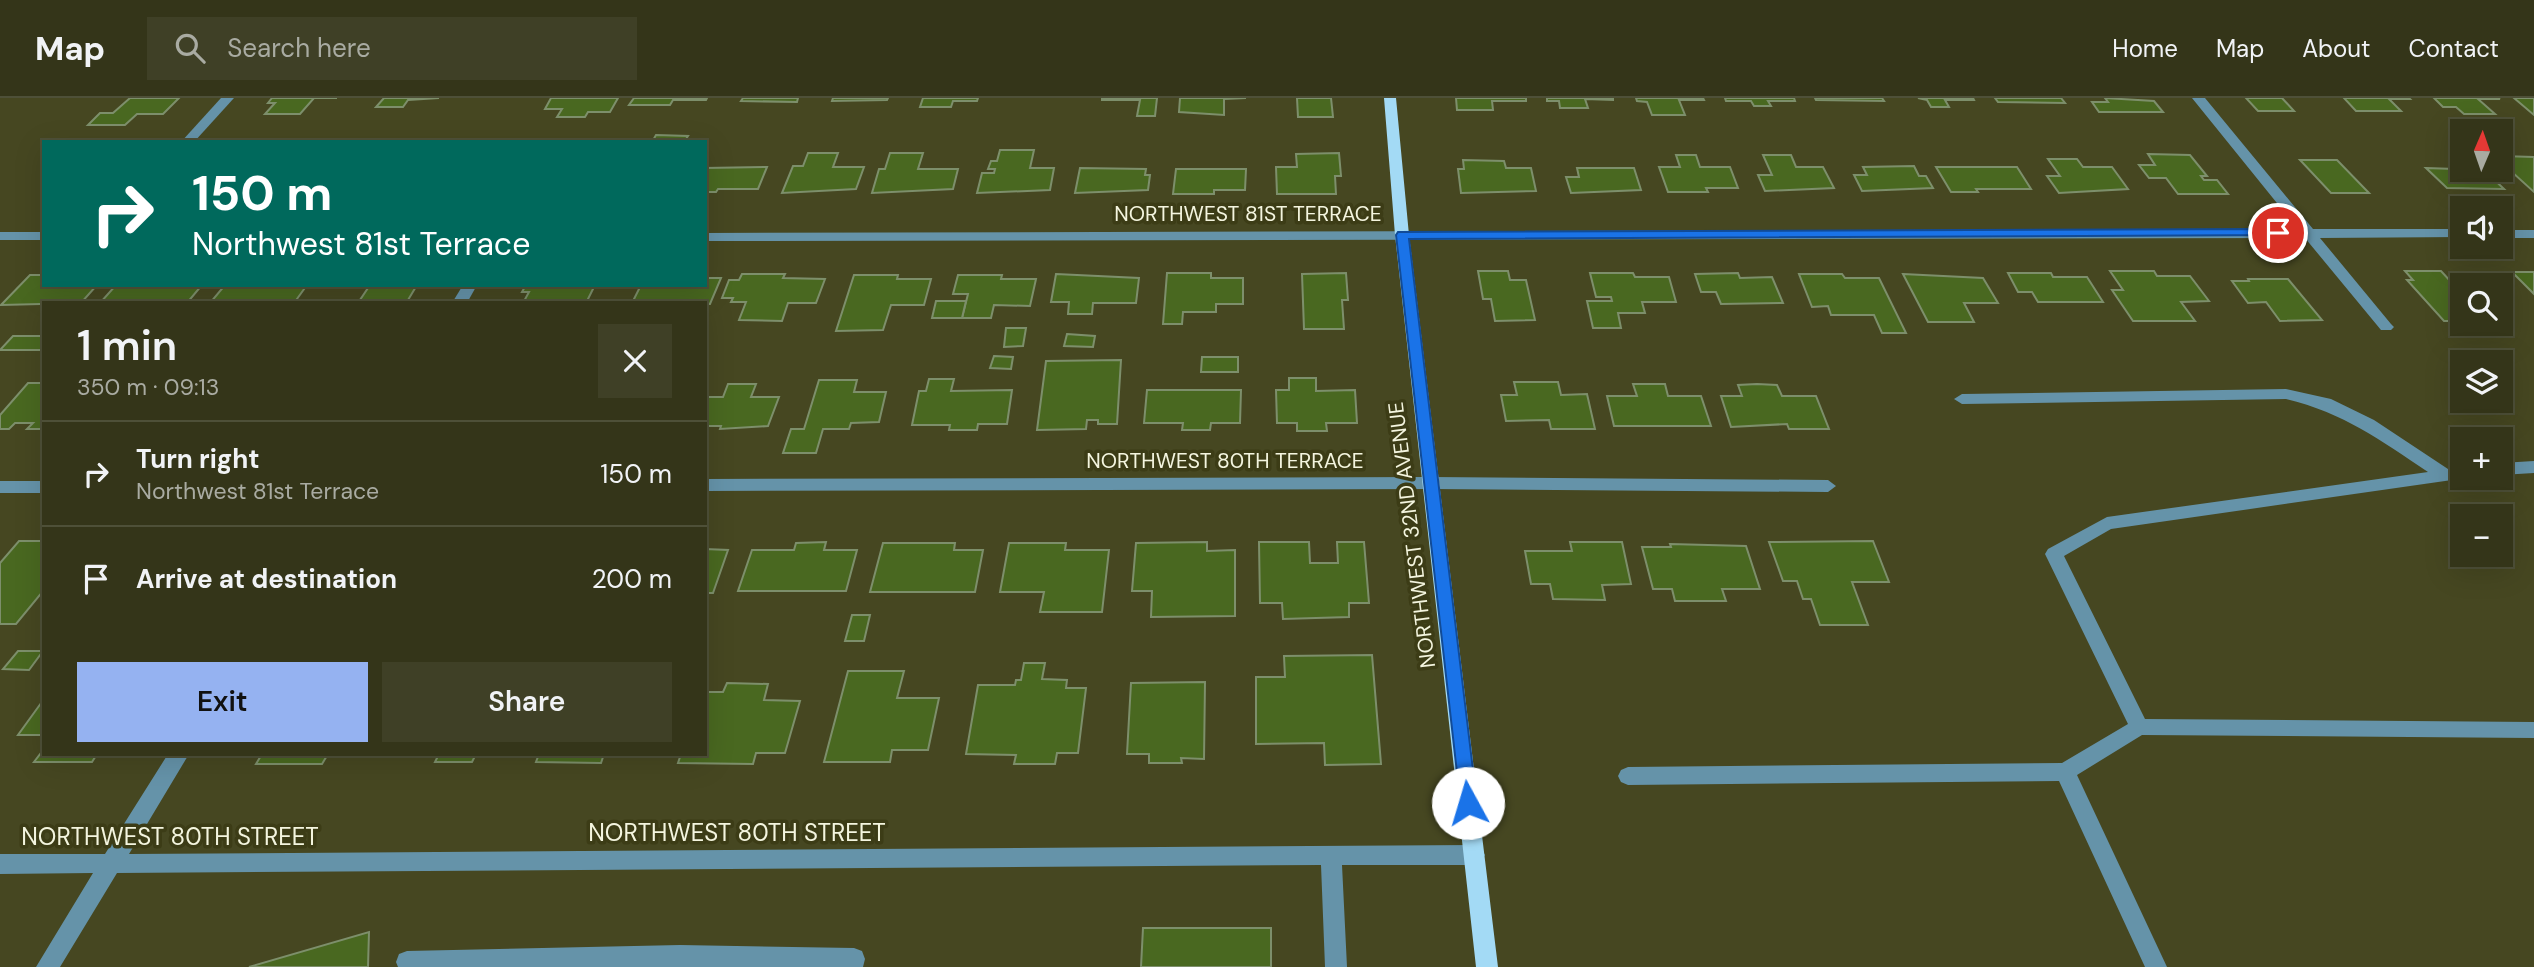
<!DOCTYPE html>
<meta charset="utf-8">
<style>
body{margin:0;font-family:"DM Sans",sans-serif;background:#3f4026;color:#f1f3f6;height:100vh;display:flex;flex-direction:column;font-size:26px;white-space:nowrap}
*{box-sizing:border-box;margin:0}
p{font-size:23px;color:#a9aba2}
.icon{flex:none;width:38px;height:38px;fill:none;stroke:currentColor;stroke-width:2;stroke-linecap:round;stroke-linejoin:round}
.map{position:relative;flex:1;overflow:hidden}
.panel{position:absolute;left:42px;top:203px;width:665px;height:455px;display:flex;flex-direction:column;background:#343519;border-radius:0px;box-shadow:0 7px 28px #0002,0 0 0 2px #4e5038}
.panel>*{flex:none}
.banner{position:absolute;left:42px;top:42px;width:665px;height:147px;border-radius:0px;box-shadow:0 7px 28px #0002,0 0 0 2px #4e5038;background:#00695c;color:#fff;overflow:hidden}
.needle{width:46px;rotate:2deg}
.tools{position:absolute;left:2450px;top:21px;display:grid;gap:14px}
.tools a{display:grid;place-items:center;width:63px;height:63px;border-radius:0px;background:#343519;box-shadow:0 7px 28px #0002,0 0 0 2px #4e5038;font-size:35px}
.pin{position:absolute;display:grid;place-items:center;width:60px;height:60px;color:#fff;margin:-30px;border:4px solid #fff;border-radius:50%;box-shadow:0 2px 7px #0007}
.me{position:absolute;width:77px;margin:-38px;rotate:354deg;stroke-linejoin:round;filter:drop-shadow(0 0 5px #0008)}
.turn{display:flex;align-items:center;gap:24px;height:147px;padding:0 35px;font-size:32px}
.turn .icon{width:91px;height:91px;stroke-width:2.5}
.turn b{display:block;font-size:49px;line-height:60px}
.round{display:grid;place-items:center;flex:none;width:74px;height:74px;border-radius:0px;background:#3f4026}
.head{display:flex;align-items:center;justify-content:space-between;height:119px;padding:0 35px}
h1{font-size:42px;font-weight:600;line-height:52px}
.cta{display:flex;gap:14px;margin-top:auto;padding:14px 35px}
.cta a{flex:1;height:80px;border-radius:0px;background:#95b2f1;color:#111;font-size:28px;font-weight:600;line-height:80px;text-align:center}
.cta a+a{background:#3f4026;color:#f1f3f6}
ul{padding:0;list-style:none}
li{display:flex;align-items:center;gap:21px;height:105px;padding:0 35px;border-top:2px solid #4e5038}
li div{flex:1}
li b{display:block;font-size:26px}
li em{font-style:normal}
header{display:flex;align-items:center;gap:42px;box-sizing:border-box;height:98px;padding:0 35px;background:#343519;border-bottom:2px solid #4e5038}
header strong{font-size:33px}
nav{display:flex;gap:38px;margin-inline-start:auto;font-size:24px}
.search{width:490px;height:63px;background:#3f4026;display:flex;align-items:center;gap:18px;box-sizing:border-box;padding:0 24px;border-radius:0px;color:#a9aba2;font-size:26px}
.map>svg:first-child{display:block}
.building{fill:#496820;stroke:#7d8f6b;stroke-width:2}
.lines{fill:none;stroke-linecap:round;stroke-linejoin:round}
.minor{fill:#6593a9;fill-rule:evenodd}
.major{fill:#a3daf5;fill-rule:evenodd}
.route{fill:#1a73e8;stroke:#114b97;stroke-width:2}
.labels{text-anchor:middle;stroke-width:7;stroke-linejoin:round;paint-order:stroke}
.street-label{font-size:21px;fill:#f4f5df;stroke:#3c3c16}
.near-street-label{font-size:24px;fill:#f4f5df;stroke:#3c3c16}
</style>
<header>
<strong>Map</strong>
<div class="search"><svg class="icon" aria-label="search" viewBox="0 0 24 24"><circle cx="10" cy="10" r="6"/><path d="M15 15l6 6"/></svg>Search here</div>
<nav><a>Home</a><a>Map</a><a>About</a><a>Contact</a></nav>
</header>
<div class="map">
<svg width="2534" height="869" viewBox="0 0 2534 869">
<rect width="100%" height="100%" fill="#464721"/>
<g class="building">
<path d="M130,0h49l-16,16h-26l-12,11h-37l12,-12h13z"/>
<path d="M272,0h65h-23l-14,16h-35l10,-11h-7z"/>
<path d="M384,0h55l-31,2 -5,7h-27z"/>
<path d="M551,0h67l-8,14h-22l-3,5h-28l5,-8h-17z"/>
<path d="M634,0h73l-1,2h-33l-3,5h-41z"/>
<path d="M743,0h55l-1,4 -56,-1z"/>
<path d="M833,0h55l-1,2 -55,1z"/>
<path d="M923,0h55l-1,3h-24l-2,6h-31z"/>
<path d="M1102,0h55l-2,18h-18l3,-16h-38z"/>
<path d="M1180,0h66l-22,1v16l-45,-3z"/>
<path d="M1297,0h34l2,19h-35z"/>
<path d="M1456,0h70v3h-34l1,9h-36z"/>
<path d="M1547,0h66v2l-28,-1 3,9h-28l-1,-7h-12z"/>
<path d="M1636,0h67l1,2h-25l6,15h-33l-5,-13 -10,-1z"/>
<path d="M1725,0h69l1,3h-27l3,5h-17l-3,-5h-25z"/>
<path d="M1815,0h67l2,3 -68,-1z"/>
<path d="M1918,0h55l1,2h-29l4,7h-18l-4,-7z"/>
<path d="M1995,0h66l4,5 -67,-1z"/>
<path d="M2105,0l49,3 9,11h-64l-7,-10h16z"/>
<path d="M2246,0h36l12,13h-36z"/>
<path d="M2344,0h65l1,1h-21l12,12h-45z"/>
<path d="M2434,0h64l2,1h-22l17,15h-31l-8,-7h-13z"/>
<path d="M2514,0h20v17z"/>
<path d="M656,37l32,1 -4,6h-32z"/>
<path d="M1000,52h34l-4,18h24l-4,22 -73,3 5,-20h12l1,-4h-7l3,-8h6z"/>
<path d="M808,55h30l-5,14h31l-8,22 -74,4 11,-27h10z"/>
<path d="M890,55h33l-5,16h40l-5,20 -81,4 7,-24h6z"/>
<path d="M1339,55l2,23h-6l1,18h-59l-1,-27h21l-1,-13z"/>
<path d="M2148,56l42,1 17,21h-6l3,4h13l11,14h-50l-12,-16h-17l-10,-13h16z"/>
<path d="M1676,57h20l4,12h30l8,21h-32l2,4h-40l-9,-25h21z"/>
<path d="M1763,57h28l5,12h27l11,21 -69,3 -7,-16h14z"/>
<path d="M2501,58l33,1v35l-33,-30z"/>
<path d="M2048,61h29l6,8h29l16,22 -69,4 -12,-17h13z"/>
<path d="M1463,62l41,1 2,7h25l5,23 -75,2 -3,-24h6z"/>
<path d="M2300,62h37l32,33h-38z"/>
<path d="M1914,68l5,10h7l7,12 -71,3 -8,-16h13l-4,-8z"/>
<path d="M767,69l-9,22h-40l-2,3h-11v-24z"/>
<path d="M1936,69h81l14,22h-55l2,3h-27z"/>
<path d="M1080,70l66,1 -1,6h5l-2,15 -73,3z"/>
<path d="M1577,70h57l7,22 -70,3 -5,-16h13z"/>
<path d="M2426,70l58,2 20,19 -57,-1z"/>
<path d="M1176,71h70l-1,21h-31v4h-41z"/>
<path d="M1478,173h30l2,9h16l9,40 -40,1 -4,-22h-8z"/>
<path d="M2110,173h44l3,5h33l19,25 -28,1 14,19h-62l-21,-31h11z"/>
<path d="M2405,173h36l11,12h12l2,2h-4v36h-18l-37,-41h6z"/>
<path d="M2512,174h22v22z"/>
<path d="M1167,175h44v5h32v26h-27v8h-33l-1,12h-19z"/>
<path d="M1346,175l2,27h-6l2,29h-40l-2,-55z"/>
<path d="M1590,175h43l2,4h34l7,25h-34l3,11h-27l3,15h-28l-6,-27h25l-1,-4h-15z"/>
<path d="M1738,175l2,5 32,-1 11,26 -62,1 -5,-12h-15l-6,-18z"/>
<path d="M2008,175h43l2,4h34l16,25h-65l-6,-10h-14z"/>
<path d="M742,176h43l-2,4 42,1 -9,24h-28l-6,18 -43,-1 7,-18h-15l2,-4h-11l7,-18h10z"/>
<path d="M1056,176l83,4 -3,25h-43l-1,11h-24l1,-12h-18z"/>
<path d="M1799,176h43l3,4h34l27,55h-24l-8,-18h-43l-3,-9 -16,1z"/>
<path d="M1903,176l80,4 15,25h-34l10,19h-46z"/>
<path d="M30,177h14v10h53l-16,18 -80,2z"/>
<path d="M854,177h44l-1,4h34l-7,26h-33l-8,25 -47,1z"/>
<path d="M958,177h44l-1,4h35l-6,27 -36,-1 -3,13h-29l6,-24h-15z"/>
<path d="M705,180h16l-11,26 -78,-1 9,-18h64z"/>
<path d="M2248,181h40l34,41 -42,1 -14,-19 -18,1 -16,-22h17z"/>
<path d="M116,187h86l-15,18h-87z"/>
<path d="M225,187h82l-13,18h-84z"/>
<path d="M370,187h47l-9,15 -50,3z"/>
<path d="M526,187h69l-9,18h-63l6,-11h-7z"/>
<path d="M936,203h30l-4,17h-30z"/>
<path d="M1006,230h20l-3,18 -19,1z"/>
<path d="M1067,236l28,2 -2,11 -29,-1z"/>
<path d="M13,238h31v11l-3,3h-41z"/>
<path d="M994,258l19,1 -2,12 -21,-1z"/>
<path d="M1202,259h36v15h-37z"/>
<path d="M1121,262l-4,64h-19v-4h-11l-1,9 -49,1 9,-69z"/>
<path d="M1289,280h27v13l39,-1 2,33h-31l1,8h-30v-8h-20l-1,-33h13z"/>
<path d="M929,281h25l-3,12 61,-1 -5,34h-29l-1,6h-28l1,-5h-38l7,-34h7z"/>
<path d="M819,282h38l-3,12h32l-7,30 -28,1 -2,6h-26l-7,24h-33l8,-24h13z"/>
<path d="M1514,284h44l3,13 26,-1 8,35h-44l-2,-9 -43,1 -5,-26h16z"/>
<path d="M28,285h16v46h-17l6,-6h-18l-6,6h-9v-14z"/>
<path d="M728,286h28l-5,13h28l-11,29 -48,3 1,-3h-16v-29h18z"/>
<path d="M1633,286h32l3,12h33l10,30h-97l-7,-30h30z"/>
<path d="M1757,286l20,1 5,11h34l13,33h-40l-2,-5 -56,3 -10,-31h21l-4,-11z"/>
<path d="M1147,292h94l-1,33h-29l-1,7h-28l1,-7h-39z"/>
<path d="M19,443h25v49l-28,34h-16v-61z"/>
<path d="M1873,443l16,41h-37l16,43h-48l-9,-26h-8l-6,-18h-14l-14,-39z"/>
<path d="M826,444l-2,8h33l-11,41h-108l14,-41h42l2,-7z"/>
<path d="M1207,444v9l28,-1v66l-84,1 1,-26h-20l4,-48z"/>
<path d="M1259,444h50l1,21h28l-1,-21h27l5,61h-20v14l-66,2 -1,-16h-22z"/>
<path d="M1570,444h52l9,42 -29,1 3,15 -52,-1 -3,-15h-19l-6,-33h47z"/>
<path d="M883,445h72l-1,7h29l-8,42h-105z"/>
<path d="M1009,445h57l-1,7h44l-7,62h-62l4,-20h-44z"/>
<path d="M1670,446l76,2 14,43h-38l4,12h-51l-3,-12h-19l-11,-42h29z"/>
<path d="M705,451l23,1 -15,43h-8z"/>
<path d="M852,517h18l-6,26h-19z"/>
<path d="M18,553h25l-14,19 -26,-1z"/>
<path d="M1372,557l9,109 -56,1 -1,-22 -68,1v-67h29l-1,-21z"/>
<path d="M1024,565h21l-3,16 25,1 -1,8h20l-8,65h-21l-2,11h-41l2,-9 -50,-1 12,-69h37l1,-5h5z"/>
<path d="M848,573h56l-7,27h42l-11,52h-36l-2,12h-66z"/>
<path d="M1205,584l-1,77 -23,-1 1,5h-33v-9h-22l4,-71z"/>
<path d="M727,585l41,1 -4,16 36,1 -15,52h-29l-3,11 -75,-1 3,-9h24v-62h18z"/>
<path d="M44,601v36h-26z"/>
<path d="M44,651v5h53l-5,8h-58z"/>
<path d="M262,656h66l-6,10h-66z"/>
<path d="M439,656h37l-4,8h-37z"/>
<path d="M539,656h65l-3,9 -65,-1z"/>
<path d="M1143,830h128v39h-130z"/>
<path d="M369,834l-1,35h-119z"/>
</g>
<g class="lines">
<g class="minor">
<path d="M221,0h13l-40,44h-13z"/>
<path d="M2192,0h13l108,131h149v8l-142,1 71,86 3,3 -3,3h-10l-76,-92 -1600,3v-8l1593,-4z"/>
<rect x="2501" y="132" width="33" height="8"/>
<rect x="0" y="134" width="44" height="8"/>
<path d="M463,187h14l-10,18h-15z"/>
<path d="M2286,291l45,10 43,21 74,49 14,-2v11h4l-355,51 -47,27 81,163 389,3v16l-392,-3 -65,40 90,192h-22l-86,-186 -431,4 -7,-3 -3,-6 3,-6 7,-3 434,-4 66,-39 -83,-170 3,-5 59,-32 321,-45c-48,-32 -84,-59 -142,-73l-324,5 -8,-5 8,-5z"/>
<path d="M2534,363v12l-33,2v-12z"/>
<path d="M1431,379l397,3 8,6 -8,6 -397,-3 -726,2v-12z"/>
<rect x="0" y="383" width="44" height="12"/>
<path d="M168,656h21l-60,100 1345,-9 7,3 4,7 -4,7 -7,3h-132l5,102h-22l-4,-102 -1204,8 -57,94h-24l57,-94 -93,1v-20h105z"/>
<path d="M680,847l174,3 8,3 3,8 -2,8h-465l-2,-5 3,-8 8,-3z"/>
</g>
<path class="major" d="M1384,0h12l13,137 89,732h-22l-81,-732z"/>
</g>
<path class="route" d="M2278,131l5,1v5l-874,4 68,564 -3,5 -6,3 -7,-3 -65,-573 2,-3z"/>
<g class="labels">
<g class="street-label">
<text x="1248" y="123">NORTHWEST 81ST TERRACE</text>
<text x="1225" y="370">NORTHWEST 80TH TERRACE</text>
<text transform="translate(1412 437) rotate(-97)" y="7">NORTHWEST 32ND AVENUE</text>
</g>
<g class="near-street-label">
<text x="737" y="743">NORTHWEST 80TH STREET</text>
<text x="170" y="747">NORTHWEST 80TH STREET</text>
</g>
</g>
</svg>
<div class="tools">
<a><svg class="needle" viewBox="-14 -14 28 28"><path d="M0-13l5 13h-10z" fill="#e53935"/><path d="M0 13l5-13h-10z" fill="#a9aba2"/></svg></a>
<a><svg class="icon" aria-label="sound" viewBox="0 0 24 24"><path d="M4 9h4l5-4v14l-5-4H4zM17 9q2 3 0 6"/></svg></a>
<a><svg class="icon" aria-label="search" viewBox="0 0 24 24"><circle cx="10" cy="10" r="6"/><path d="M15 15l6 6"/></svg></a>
<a><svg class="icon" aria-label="layers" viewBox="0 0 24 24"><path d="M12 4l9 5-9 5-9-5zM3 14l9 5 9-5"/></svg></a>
<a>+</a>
<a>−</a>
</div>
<div class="pin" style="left:2278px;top:135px;background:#d93025"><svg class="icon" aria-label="arrive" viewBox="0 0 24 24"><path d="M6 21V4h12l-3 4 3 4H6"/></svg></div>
<svg class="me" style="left:1468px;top:705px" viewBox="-20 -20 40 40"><circle r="19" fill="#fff"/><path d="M0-13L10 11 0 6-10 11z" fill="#1a73e8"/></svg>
<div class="banner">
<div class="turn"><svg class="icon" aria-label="right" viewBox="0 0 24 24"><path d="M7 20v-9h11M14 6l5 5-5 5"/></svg><div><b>150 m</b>Northwest 81st Terrace</div></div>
</div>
<section class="panel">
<div class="head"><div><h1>1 min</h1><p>350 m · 09:13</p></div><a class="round"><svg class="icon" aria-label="close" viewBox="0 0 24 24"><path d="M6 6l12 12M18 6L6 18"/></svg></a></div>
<ul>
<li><svg class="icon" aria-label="right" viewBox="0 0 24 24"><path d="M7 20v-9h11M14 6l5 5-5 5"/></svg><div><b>Turn right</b><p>Northwest 81st Terrace</p></div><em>150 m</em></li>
<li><svg class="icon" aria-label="arrive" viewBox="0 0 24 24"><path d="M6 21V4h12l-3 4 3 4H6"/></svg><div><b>Arrive at destination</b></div><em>200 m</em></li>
</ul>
<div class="cta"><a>Exit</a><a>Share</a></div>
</section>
</div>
